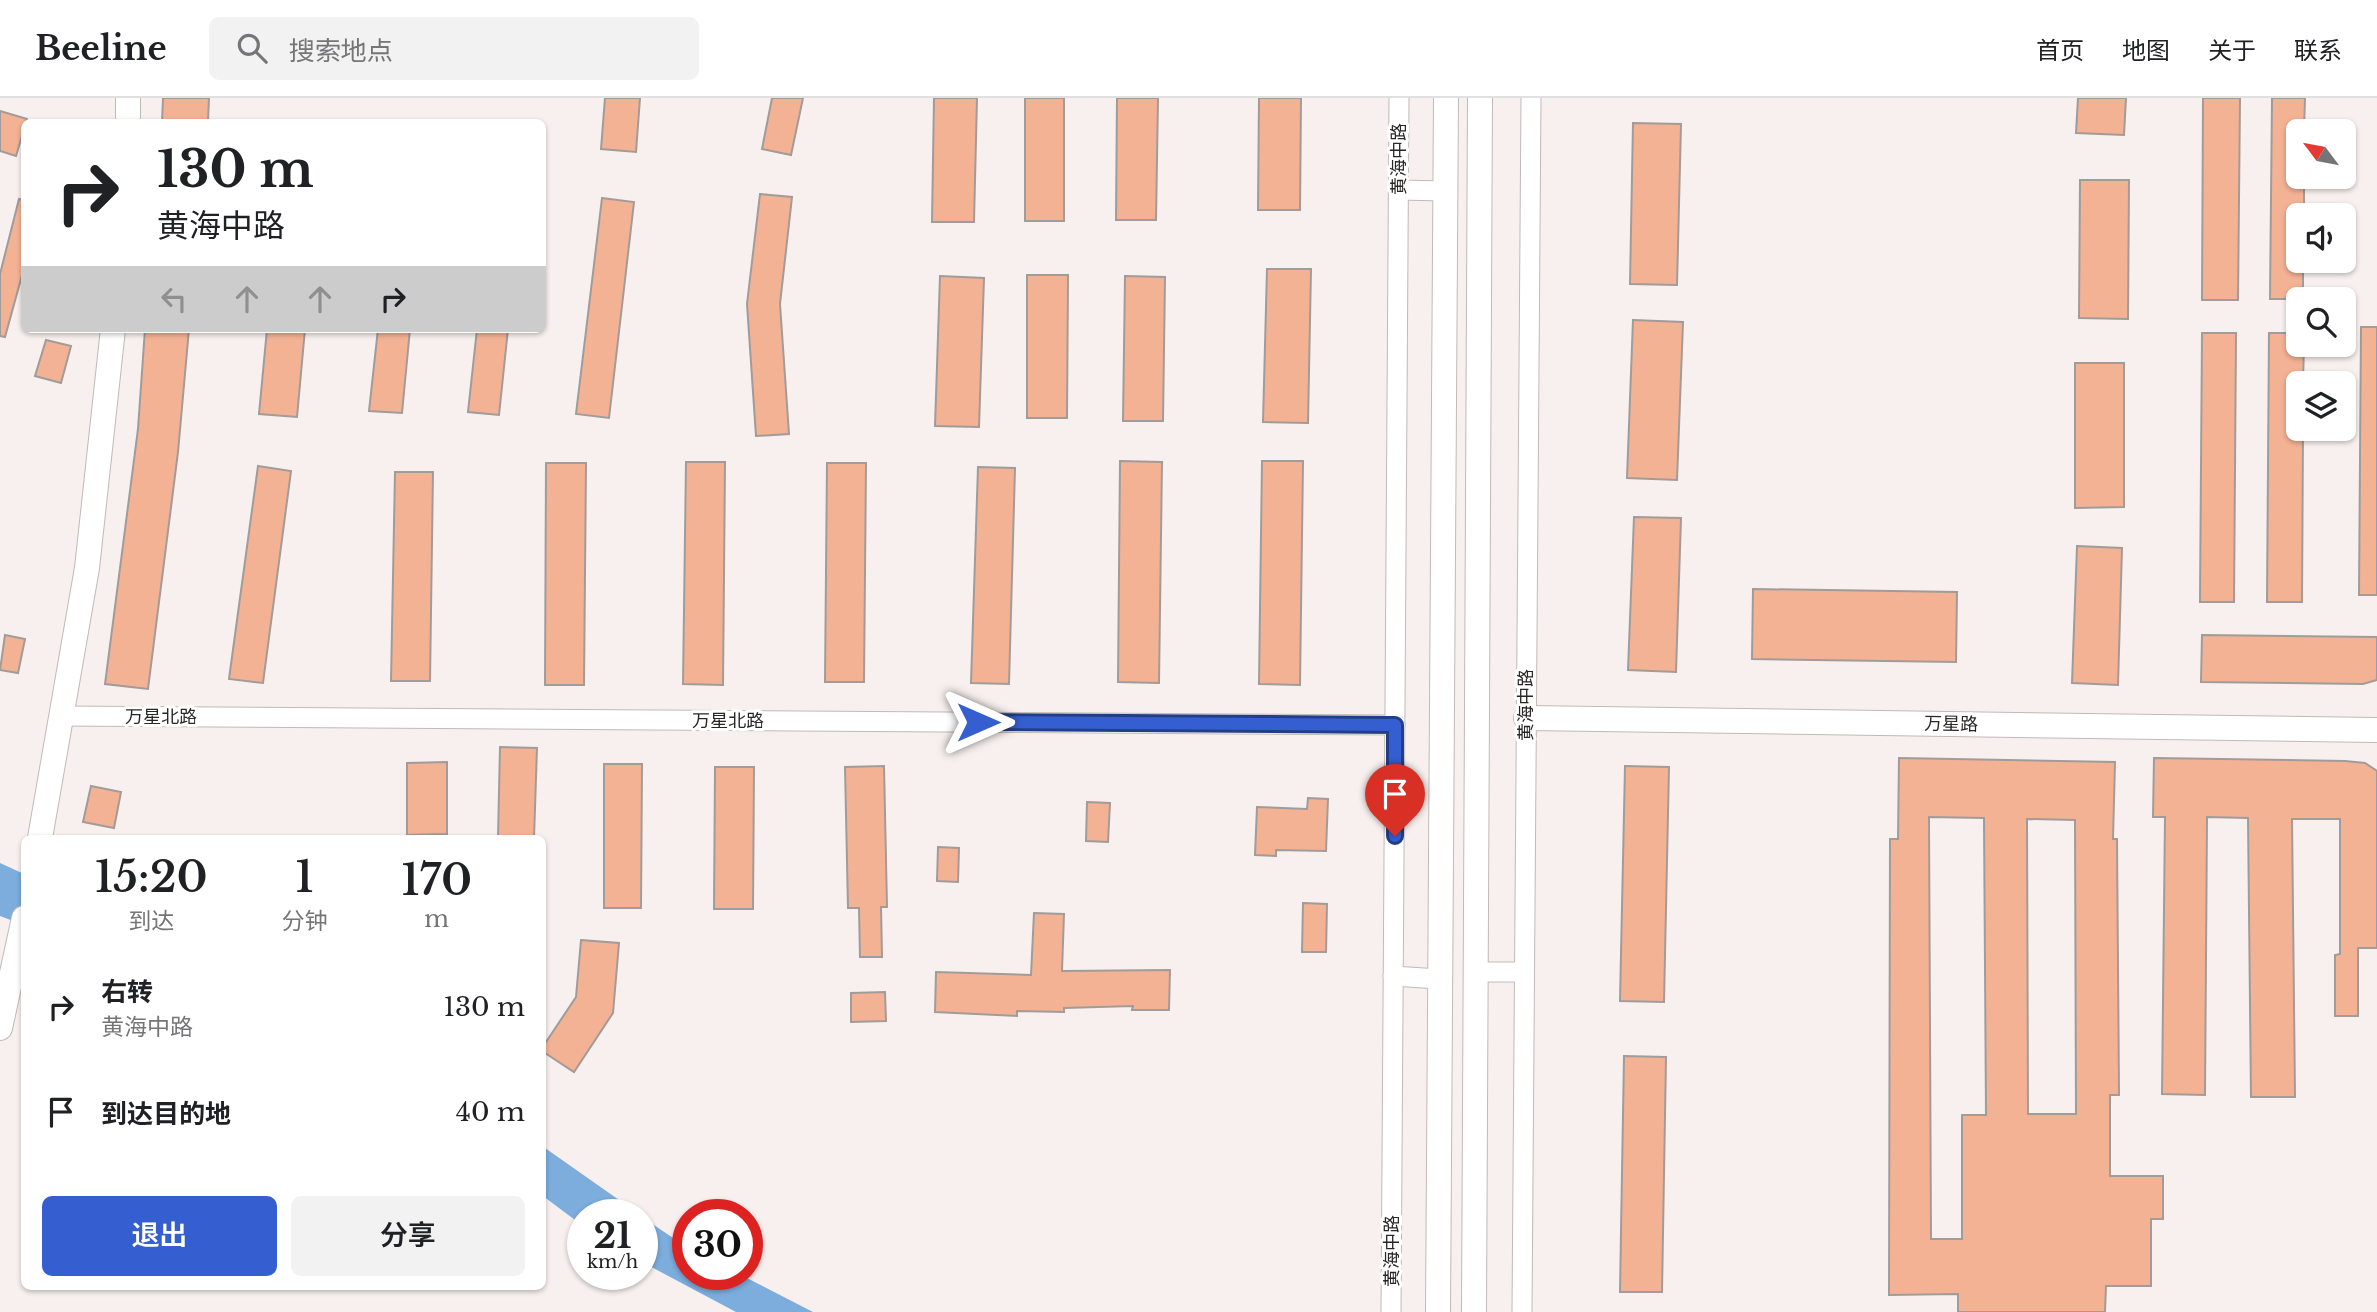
<!DOCTYPE html>
<html lang="zh">
<meta charset="utf-8">
<style>
body{margin:0;font-family:"Libre Baskerville","Noto Sans SC",serif;background:#f2f2f2;color:#202124;height:100vh;display:flex;flex-direction:column;font-size:26px;white-space:nowrap}
*{box-sizing:border-box;margin:0}
p{font-size:23px;color:#757577}
.icon{flex:none;width:38px;height:38px;fill:none;stroke:currentColor;stroke-width:2;stroke-linecap:round;stroke-linejoin:round}
.map{position:relative;flex:1;overflow:hidden}
.drawer{position:absolute;left:21px;top:737px;width:525px;height:455px;display:flex;flex-direction:column;background:#fff;border-radius:10px;box-shadow:0 2px 5px #0004}
.drawer>*{flex:none}
.hud{position:absolute;left:21px;top:21px;width:525px;height:214px;border-radius:10px;box-shadow:0 2px 5px #0004;background:#fff;color:#202124;overflow:hidden}
.needle{width:46px;rotate:302deg}
.tools{position:absolute;left:2286px;top:21px;display:grid;gap:14px}
.tools a{display:grid;place-items:center;width:70px;height:70px;border-radius:10px;background:#fff;box-shadow:0 2px 5px #0004;font-size:35px}
.speed{position:absolute;left:567px;top:1101px;display:flex;gap:14px;font-size:35px;font-weight:700;text-align:center}
.speed>*{display:grid;place-content:center;width:91px;height:91px;border-radius:50%;background:#fff;box-shadow:0 2px 5px #0004;line-height:1}
.speed small{font-size:18px;font-weight:400}
.speed .limit{border:10px solid #d22;background:#fff;color:#111}
.pin{position:absolute;display:grid;place-items:center;width:60px;height:60px;color:#fff;margin:-72px -30px;border-radius:50% 50% 50% 0;rotate:-45deg;box-shadow:0 0 7px #0007}
.pin .icon{rotate:45deg}
.me{position:absolute;width:77px;margin:-38px;rotate:90deg;stroke-linejoin:round;filter:drop-shadow(0 0 5px #0008)}
.turn{display:flex;align-items:center;gap:24px;height:147px;padding:0 21px;font-size:32px}
.turn .icon{width:91px;height:91px;stroke-width:2.5}
.turn b{display:block;font-size:49px;line-height:60px}
.lanes{display:flex;align-items:center;height:66px;padding:0 21px;background:#0003;justify-content:center;gap:35px;direction:ltr}
.lanes .off{opacity:.35}
.eta{display:flex;justify-content:space-evenly;align-items:center;height:119px;text-align:center}
.eta b{font-size:42px;font-weight:600;line-height:49px}
.cta{display:flex;gap:14px;margin-top:auto;padding:14px 21px}
.cta a{flex:1;height:80px;border-radius:10px;background:#355fd0;color:#fff;font-size:28px;font-weight:600;line-height:80px;text-align:center}
.cta a+a{background:#f2f2f2;color:#202124}
ul{padding:0;list-style:none}
li{display:flex;align-items:center;gap:21px;height:105px;padding:0 21px}
li div{flex:1}
li b{display:block;font-size:26px}
li em{font-style:normal}
header{display:flex;align-items:center;gap:42px;box-sizing:border-box;height:98px;padding:0 35px;background:#fff;border-bottom:2px solid #e0e0e0}
header strong{font-size:33px}
nav{display:flex;gap:38px;margin-inline-start:auto;font-size:24px}
.search{width:490px;height:63px;background:#f2f2f2;display:flex;align-items:center;gap:18px;box-sizing:border-box;padding:0 24px;border-radius:10px;color:#757577;font-size:26px}
.map>svg:first-child{display:block}
.water{fill:#7caddd}
.building{fill:#f4b295;stroke:#a19b99;stroke-width:2;fill-rule:evenodd}
.lines{fill:none;stroke-linecap:round;stroke-linejoin:round}
.minor-casing{stroke:#c0bab8;stroke-width:21}
.tertiary-casing{stroke:#c0bab8;stroke-width:26}
.minor{stroke:#fff;stroke-width:19}
.tertiary{stroke:#fff;stroke-width:24}
.route-casing{stroke:#223e87;stroke-width:18}
.route{stroke:#355fd0;stroke-width:12}
.labels{text-anchor:middle;stroke-width:6;stroke-linejoin:round;paint-order:stroke}
.street-label{font-size:18px;fill:#292726;stroke:#fff}
</style>
<header>
<strong>Beeline</strong>
<div class="search"><svg class="icon" aria-label="search" viewBox="0 0 24 24"><circle cx="10" cy="10" r="6"/><path d="M15 15l6 6"/></svg>搜索地点</div>
<nav><a>首页</a><a>地图</a><a>关于</a><a>联系</a></nav>
</header>
<div class="map">
<svg width="2377" height="1214" viewBox="0 0 2377 1214">
<rect width="100%" height="100%" fill="#f7f0ee"/>
<g class="water">
<path d="M0,765l24,11v51l-24,-9z"/>
<path d="M543,1048l2,2 94,66h-56v12l-40,-30z"/>
<path d="M642,1119l46,31v26h51l74,38h-77l-94,-50z"/>
</g>
<g class="building">
<path d="M163,0h46l-1,24h-46z"/>
<path d="M605,0h35l-4,54 -35,-3z"/>
<path d="M772,0h31l-12,57 -29,-6z"/>
<path d="M934,0h43l-3,124h-42z"/>
<rect x="1025" y="0" width="39" height="123"/>
<path d="M1117,0h41l-2,122h-40z"/>
<path d="M1259,0h42l-1,112h-42z"/>
<path d="M2078,0h48l-2,37 -48,-2z"/>
<path d="M2203,0h37l-2,202h-36z"/>
<path d="M2272,0h33l-1,33h-6v46h6v38h-6v46h5v38h-33z"/>
<path d="M0,13l27,8 -11,37 -16,-5z"/>
<path d="M1633,25l48,1 -4,161 -47,-1z"/>
<path d="M2080,82h49l-1,139 -49,-1z"/>
<path d="M760,96l32,3 -12,107 9,130 -33,2 -9,-132z"/>
<path d="M602,100l32,4 -25,216 -33,-4z"/>
<path d="M19,101l5,1v68l-19,69 -5,-1v-62z"/>
<path d="M1267,171h44l-3,154 -45,-1z"/>
<path d="M1027,177h41l-1,143h-40z"/>
<path d="M940,178l44,2 -5,149 -44,-1z"/>
<path d="M1125,178l40,1 -2,144h-40z"/>
<path d="M1633,222l50,2 -6,158 -50,-2z"/>
<path d="M2361,229h16v268h-18z"/>
<path d="M145,231h44l-11,123 -30,237 -43,-5 33,-255z"/>
<path d="M267,231h38l-8,88 -38,-3z"/>
<path d="M378,231h32l-8,84 -33,-2z"/>
<path d="M477,231h31l-9,86 -31,-3z"/>
<path d="M2202,235h34l-2,269h-34z"/>
<path d="M2269,235h29v12h6l-1,38h-5v46h5l-1,173h-35z"/>
<path d="M46,242l25,6 -10,37 -26,-7z"/>
<path d="M2075,265h49v144l-49,1z"/>
<path d="M1120,363l42,1 -3,221 -41,-1z"/>
<path d="M1262,363h41l-3,224 -41,-1z"/>
<path d="M686,364h39l-2,223 -40,-1z"/>
<path d="M546,365h40l-2,222h-39z"/>
<path d="M827,365h39l-2,219h-39z"/>
<path d="M258,368l33,5 -28,212 -34,-4z"/>
<path d="M978,369l37,1 -6,216 -38,-1z"/>
<path d="M395,374h38l-3,209h-39z"/>
<path d="M1634,419l47,1 -5,154 -48,-2z"/>
<path d="M2077,448l45,2 -4,137 -46,-2z"/>
<path d="M1753,491l204,3 -1,70 -204,-3z"/>
<path d="M5,537l20,4 -7,34 -18,-3z"/>
<path d="M2202,537l175,2v43l-14,4 -162,-2z"/>
<path d="M500,649l37,1 -3,90h-36z"/>
<path d="M1899,660l216,4 -2,77h4l2,256h-9v81h53v43h-12v67h-45l-1,26h-147v-18l-69,1 1,-456h8zM1929,719l55,1 2,297h-24v124h-31zM2027,721l48,1 1,294h-48z"/>
<path d="M2154,660l191,3 20,2 12,8v177h-19v68h-23v-61l5,-1v-135h-48l3,278h-44l-3,-279 -41,-1 -2,278 -43,-1 3,-277h-12z"/>
<path d="M447,664v72l-40,1v-72z"/>
<path d="M604,666h38l-1,144h-37z"/>
<path d="M884,668l3,141h-6l1,50h-22l-1,-49h-11l-3,-141z"/>
<path d="M1625,668l44,1 -5,235 -44,-1z"/>
<path d="M715,669h39l-1,142h-39z"/>
<path d="M91,688l30,6 -7,36 -31,-6z"/>
<path d="M1308,700l20,1 -2,52 -50,-1v6l-21,-1 2,-48 50,2z"/>
<path d="M1087,704l23,1 -2,39 -22,-1z"/>
<path d="M938,749l21,1 -1,34 -21,-1z"/>
<path d="M1303,805l24,1 -1,48h-24z"/>
<path d="M1034,815l30,1 -2,57 108,-1 -1,40h-37l1,-4 -69,2v4l-47,-1v5l-82,-4 1,-40 95,3z"/>
<path d="M581,842l38,3 -6,70 -39,59 -32,-21v-3l34,-51z"/>
<path d="M885,894l1,29 -35,1v-29z"/>
<path d="M1624,958l42,1 -4,235h-42z"/>
</g>
<g class="lines">
<defs>
<g id="minor">
<path d="M1399,92l46,1"/>
<path d="M61,618l1334,9"/>
<path d="M1475,874h49"/>
<path d="M1393,878l46,3"/>
<path d="M1391,1214l8,-1214"/>
<path d="M1522,1214l9,-1214"/>
</g>
<g id="tertiary">
<path d="M128,24v-24"/>
<path d="M1526,620l851,12"/>
<path d="M40,740l47,-270 26,-239"/>
<path d="M0,930l24,-110"/>
<path d="M1438,1214l8,-1214"/>
<path d="M1474,1214l6,-1214"/>
</g>
</defs>
<use href="#minor" class="minor-casing"/>
<use href="#tertiary" class="tertiary-casing"/>
<use href="#minor" class="minor"/>
<use href="#tertiary" class="tertiary"/>
</g>
<g class="lines">
<defs>
<path id="route" d="M978,624l417,3v111"/>
</defs>
<use href="#route" class="route-casing"/>
<use href="#route" class="route"/>
</g>
<g class="labels">
<g class="street-label">
<text transform="translate(1399 61) rotate(-90)" y="6">黄海中路</text>
<text transform="translate(1526 607) rotate(-90)" y="6">黄海中路</text>
<text x="161" y="625">万星北路</text>
<text x="728" y="629">万星北路</text>
<text transform="translate(1951 626) rotate(1)" y="6">万星路</text>
<text transform="translate(1392 1153) rotate(-90)" y="6">黄海中路</text>
</g>
</g>
</svg>
<div class="tools">
<a><svg class="needle" viewBox="-14 -14 28 28"><path d="M0-13l5 13h-10z" fill="#e53935"/><path d="M0 13l5-13h-10z" fill="#757577"/></svg></a>
<a><svg class="icon" aria-label="sound" viewBox="0 0 24 24"><path d="M4 9h4l5-4v14l-5-4H4zM17 9q2 3 0 6"/></svg></a>
<a><svg class="icon" aria-label="search" viewBox="0 0 24 24"><circle cx="10" cy="10" r="6"/><path d="M15 15l6 6"/></svg></a>
<a><svg class="icon" aria-label="layers" viewBox="0 0 24 24"><path d="M12 4l9 5-9 5-9-5zM3 14l9 5 9-5"/></svg></a>
</div>
<div class="speed"><div>21<small>km/h</small></div><div class="limit">30</div></div>
<div class="pin" style="left:1395px;top:738px;background:#d93025"><svg class="icon" aria-label="arrive" viewBox="0 0 24 24"><path d="M6 21V4h12l-3 4 3 4H6"/></svg></div>
<svg class="me" style="left:978px;top:624px" viewBox="-20 -20 40 40"><path d="M0-17L14 15 0 8-14 15z" fill="#355fd0" stroke="#fff" stroke-width="4"/></svg>
<div class="hud">
<div class="turn"><svg class="icon" aria-label="right" viewBox="0 0 24 24"><path d="M7 20v-9h11M14 6l5 5-5 5"/></svg><div><b>130 m</b>黄海中路</div></div>
<div class="lanes"><svg class="icon off" aria-label="left" viewBox="0 0 24 24"><path d="M17 20v-9H6M10 6l-5 5 5 5"/></svg><svg class="icon off" aria-label="ahead" viewBox="0 0 24 24"><path d="M12 20V5M6 11l6-6 6 6"/></svg><svg class="icon off" aria-label="ahead" viewBox="0 0 24 24"><path d="M12 20V5M6 11l6-6 6 6"/></svg><svg class="icon" aria-label="right" viewBox="0 0 24 24"><path d="M7 20v-9h11M14 6l5 5-5 5"/></svg></div>
</div>
<section class="drawer">
<div class="eta">
<div><b>15:20</b><p>到达</p></div>
<div><b>1</b><p>分钟</p></div>
<div><b>170</b><p>m</p></div>
</div>
<ul>
<li><svg class="icon" aria-label="right" viewBox="0 0 24 24"><path d="M7 20v-9h11M14 6l5 5-5 5"/></svg><div><b>右转</b><p>黄海中路</p></div><em>130 m</em></li>
<li><svg class="icon" aria-label="arrive" viewBox="0 0 24 24"><path d="M6 21V4h12l-3 4 3 4H6"/></svg><div><b>到达目的地</b></div><em>40 m</em></li>
</ul>
<div class="cta"><a>退出</a><a>分享</a></div>
</section>
</div>
